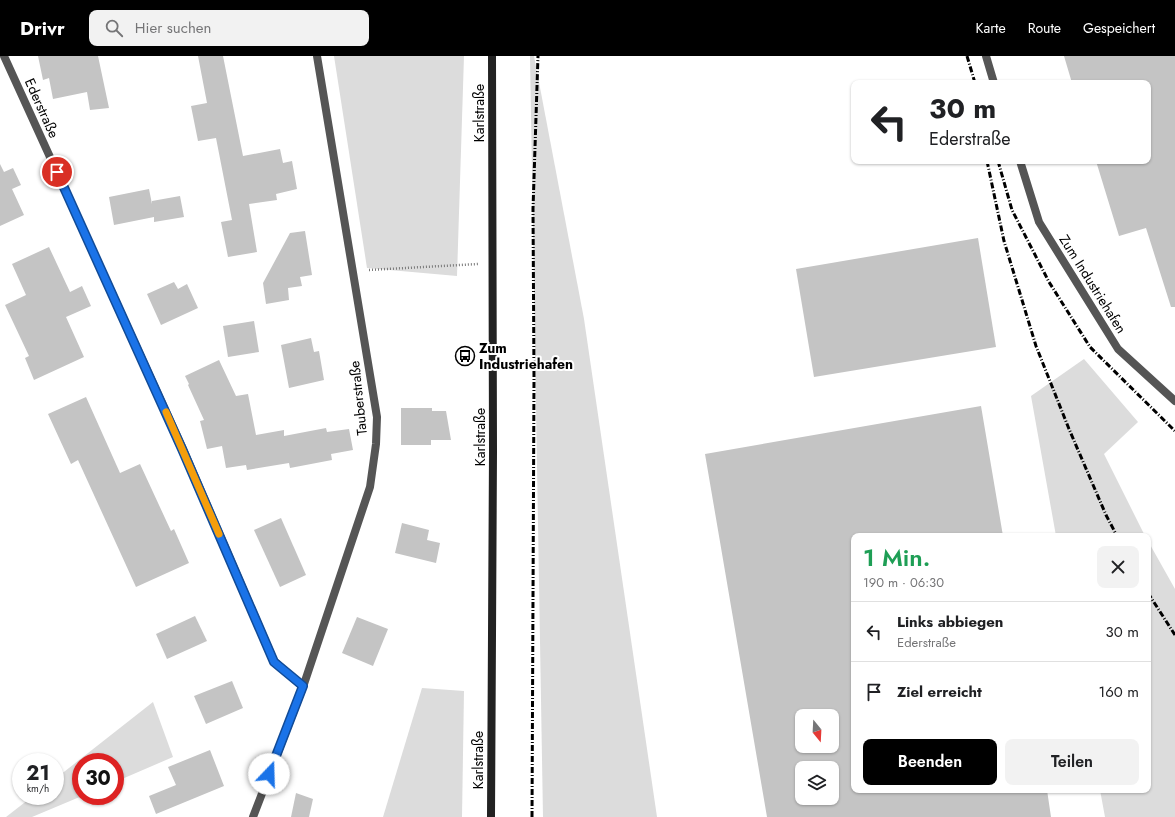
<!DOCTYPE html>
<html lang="de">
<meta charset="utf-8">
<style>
body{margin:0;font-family:Jost,sans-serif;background:#f2f2f2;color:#202124;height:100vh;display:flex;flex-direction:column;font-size:15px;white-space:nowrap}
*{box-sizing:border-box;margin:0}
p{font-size:13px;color:#757577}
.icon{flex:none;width:22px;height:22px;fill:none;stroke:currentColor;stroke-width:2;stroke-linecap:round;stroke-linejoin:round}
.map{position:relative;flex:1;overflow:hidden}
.drawer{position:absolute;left:851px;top:477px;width:300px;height:260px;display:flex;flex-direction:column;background:#fff;border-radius:8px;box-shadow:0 1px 3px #0004}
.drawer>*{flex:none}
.hud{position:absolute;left:851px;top:24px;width:300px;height:84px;border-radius:8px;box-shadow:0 1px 3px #0004;background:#fff;color:#202124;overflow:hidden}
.needle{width:26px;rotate:162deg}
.buttons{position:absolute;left:795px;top:653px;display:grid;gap:8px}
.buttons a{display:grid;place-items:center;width:44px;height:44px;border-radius:8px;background:#fff;box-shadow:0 1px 3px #0004;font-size:20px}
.speed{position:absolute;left:12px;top:697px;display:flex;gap:8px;font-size:20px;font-weight:700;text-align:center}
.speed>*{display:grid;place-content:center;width:52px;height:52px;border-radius:50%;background:#fff;box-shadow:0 1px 3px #0004;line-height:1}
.speed small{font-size:10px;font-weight:400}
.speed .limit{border:6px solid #d22;background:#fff;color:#111}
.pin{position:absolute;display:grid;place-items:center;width:34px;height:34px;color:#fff;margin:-17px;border:2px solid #fff;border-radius:50%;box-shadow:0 1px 4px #0007}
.me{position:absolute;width:44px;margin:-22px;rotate:21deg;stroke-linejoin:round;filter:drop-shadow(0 0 3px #0008)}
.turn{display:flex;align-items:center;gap:14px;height:84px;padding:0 12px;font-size:18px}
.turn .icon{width:52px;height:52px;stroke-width:2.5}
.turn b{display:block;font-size:28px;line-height:34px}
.round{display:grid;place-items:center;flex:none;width:42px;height:42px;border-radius:8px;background:#f2f2f2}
.summary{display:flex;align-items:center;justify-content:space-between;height:68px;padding:0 12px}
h1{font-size:24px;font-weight:600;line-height:30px;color:#1e9e55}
.action{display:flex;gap:8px;margin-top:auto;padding:8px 12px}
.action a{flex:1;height:46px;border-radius:8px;background:#000;color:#fff;font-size:16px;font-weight:600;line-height:46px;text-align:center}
.action a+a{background:#f2f2f2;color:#202124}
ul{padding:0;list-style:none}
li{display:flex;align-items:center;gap:12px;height:60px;padding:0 12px;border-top:1px solid #e0e0e0}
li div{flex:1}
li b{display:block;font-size:15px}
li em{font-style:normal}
header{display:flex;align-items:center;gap:24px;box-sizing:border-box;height:56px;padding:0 20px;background:#000;color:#fff}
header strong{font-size:19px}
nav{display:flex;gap:22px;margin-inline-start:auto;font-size:14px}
.search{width:280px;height:36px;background:#f2f2f2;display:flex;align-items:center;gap:10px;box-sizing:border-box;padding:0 14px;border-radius:8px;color:#757577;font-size:15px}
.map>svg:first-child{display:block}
.green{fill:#dcdcdc}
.building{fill:#c4c4c4;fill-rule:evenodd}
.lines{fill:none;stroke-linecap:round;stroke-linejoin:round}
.path{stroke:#777;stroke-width:2.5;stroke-dasharray:1 2;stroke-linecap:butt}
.street{stroke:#555;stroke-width:8}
.secondary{stroke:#222;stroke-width:8}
.rail{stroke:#000;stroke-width:3;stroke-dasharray:6 2 1 2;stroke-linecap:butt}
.route-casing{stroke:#114b97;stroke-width:10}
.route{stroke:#1a73e8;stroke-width:7}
.slow{stroke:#f59e0b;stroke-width:7}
.labels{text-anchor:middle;stroke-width:4;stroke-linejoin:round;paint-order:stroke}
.street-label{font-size:14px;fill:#000;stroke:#fff}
.poi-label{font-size:14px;font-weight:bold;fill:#000;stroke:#fff;text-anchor:start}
</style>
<header>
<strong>Drivr</strong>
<div class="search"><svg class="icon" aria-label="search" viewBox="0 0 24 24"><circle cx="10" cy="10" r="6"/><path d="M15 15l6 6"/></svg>Hier suchen</div>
<nav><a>Karte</a><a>Route</a><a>Gespeichert</a></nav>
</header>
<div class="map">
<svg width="1175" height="761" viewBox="0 0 1175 761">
<rect width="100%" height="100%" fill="#fff"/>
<g class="green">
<path d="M334,0h130l-7,220 -90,-8z"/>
<path d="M530,0h4l50,263 73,498h-114z"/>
<path d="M1084,303l54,63 -34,32 41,82h-89l-25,-140z"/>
<path d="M1148,485l27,48v228h-70l-5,-27h48z"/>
<path d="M422,632l42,3 -2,126h-79z"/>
<path d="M153,646l20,55 -58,25v-20h-34l1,34 -50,21h-26l27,-21h22v-17z"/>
</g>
<g class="building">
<path d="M38,0h60l11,52 -19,2 -3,-18 -34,7 -4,-21 -6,2z"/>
<path d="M198,0h25l20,100 37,-7 3,14 9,-2 5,28 -21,5 1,6 -28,4 8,48 -29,5 -7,-35 11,-2 -16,-82 -18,3 -7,-35 16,-3z"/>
<path d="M1064,0h111v251h-4l-25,-79 -27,8 -23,-75h52v-78h-76z"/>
<path d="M0,108l4,8 9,-4 8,17 -9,4 12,26 -24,11z"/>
<path d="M149,133l3,15v-3l28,-5 4,21 -30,5v-5l-40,8 -5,-28z"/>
<path d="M305,175l7,44 -12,2 2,9 -14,2 1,12 -23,4 -3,-21 27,-50z"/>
<path d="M978,182l18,109 -182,30 -18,-108z"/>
<path d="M49,191l21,45 12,-6 9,20 -25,11 18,40 -50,23 -9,-22 4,-2 -24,-51 21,-10 -14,-31z"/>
<path d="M174,226l4,7 9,-5 11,24 -37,17 -14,-31z"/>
<path d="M254,265l5,31 -31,5 -5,-31z"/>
<path d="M311,282l3,14 5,-1 5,29 -35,8 -8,-43z"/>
<path d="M219,304l17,36 12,-2 8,41 28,-5v6l42,-8 1,4 22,-3 4,21 -22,4 1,6 -42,8 -1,-5 -42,7 -1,-5 -20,3 -4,-22 -15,3 -7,-28 4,-1 -16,-35 1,-1 -4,-8z"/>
<path d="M86,341l34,76 20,-9 31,67 3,-2 15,34 -53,24 -58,-127 -7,4 -23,-50z"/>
<path d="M981,350l22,130h-149v254h193l4,27h-284l-62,-363zM802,660h30v30h-30zM802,712h30v30h-30z"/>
<path d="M401,352h31v3h14l5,29h-20v5h-30z"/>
<path d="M281,462l25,57 -26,12 -26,-57z"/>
<path d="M402,467l27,7 -2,10 13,3 -4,20 -41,-10z"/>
<path d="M195,560l12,25 -40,18 -11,-25z"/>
<path d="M357,561l31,12 -15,37 -31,-13z"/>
<path d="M232,625l11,27 -37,16 -12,-28z"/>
<path d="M210,694l14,36 -68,28 -7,-18 27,-11 -8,-18z"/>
<path d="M296,737l17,6 -4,18h-18z"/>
</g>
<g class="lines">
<path class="path" d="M369,214l109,-6"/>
<g class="street">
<path d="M4,0l179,393 91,212 29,26"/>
<path d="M986,0l8,27"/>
<path d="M1020,105l19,61 79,127 57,52"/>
<path d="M253,761l50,-130 67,-200 6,-43 1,-27 -60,-361"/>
</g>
<path class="secondary" d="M491,761l2,-365 -1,-396"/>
<g class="rail">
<path d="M967,0l8,27"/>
<path d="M987,105l17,80 32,105 33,83 37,86 11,21"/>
<path d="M998,105l14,49 37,72 41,65 85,84"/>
<path d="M1148,537l27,42"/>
<path d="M532,761l2,-439 -1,-169 5,-153"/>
</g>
</g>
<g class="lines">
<defs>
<path id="route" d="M57,116l125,277 92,213 29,24 -34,88"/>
</defs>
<use href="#route" class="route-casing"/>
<use href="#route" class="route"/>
<path class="slow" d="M166,356l53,122"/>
</g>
<defs>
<symbol id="bus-ring" viewBox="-11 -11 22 22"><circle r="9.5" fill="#fff" stroke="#000" stroke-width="1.5"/><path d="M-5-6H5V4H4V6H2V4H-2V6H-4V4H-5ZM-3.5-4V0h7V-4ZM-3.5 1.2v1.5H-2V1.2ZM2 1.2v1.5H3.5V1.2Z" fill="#000"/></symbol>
</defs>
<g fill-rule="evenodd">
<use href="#bus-ring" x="454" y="289" width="22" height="22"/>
</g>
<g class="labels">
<g class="street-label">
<text transform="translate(42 52) rotate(66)" y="5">Ederstraße</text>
<text transform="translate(479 57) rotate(-90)" y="5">Karlstraße</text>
<text transform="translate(1093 228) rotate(58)" y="5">Zum Industriehafen</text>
<text transform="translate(358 342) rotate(-96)" y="5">Tauberstraße</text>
<text transform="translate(480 381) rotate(-90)" y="5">Karlstraße</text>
<text transform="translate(478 704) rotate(-90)" y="5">Karlstraße</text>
</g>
<g class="poi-label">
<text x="479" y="297">Zum<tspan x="479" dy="16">Industriehafen</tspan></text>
</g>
</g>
</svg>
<div class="buttons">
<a><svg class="needle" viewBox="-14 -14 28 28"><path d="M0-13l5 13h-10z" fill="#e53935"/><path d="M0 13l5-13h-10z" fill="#757577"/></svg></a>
<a><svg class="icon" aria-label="layers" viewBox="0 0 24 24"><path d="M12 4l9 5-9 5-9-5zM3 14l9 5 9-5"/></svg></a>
</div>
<div class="speed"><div>21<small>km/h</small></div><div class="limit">30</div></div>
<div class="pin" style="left:57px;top:116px;background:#d93025"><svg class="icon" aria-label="arrive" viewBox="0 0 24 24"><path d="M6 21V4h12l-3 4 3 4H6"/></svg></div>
<svg class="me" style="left:269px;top:718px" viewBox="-20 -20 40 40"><circle r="19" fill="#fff"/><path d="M0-13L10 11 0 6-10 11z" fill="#1a73e8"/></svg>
<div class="hud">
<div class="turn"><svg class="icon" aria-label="left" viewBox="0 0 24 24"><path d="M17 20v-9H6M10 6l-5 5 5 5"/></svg><div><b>30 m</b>Ederstraße</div></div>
</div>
<section class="drawer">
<div class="summary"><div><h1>1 Min.</h1><p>190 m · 06:30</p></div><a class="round"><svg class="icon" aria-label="close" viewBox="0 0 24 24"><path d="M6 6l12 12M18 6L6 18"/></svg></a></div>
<ul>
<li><svg class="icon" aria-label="left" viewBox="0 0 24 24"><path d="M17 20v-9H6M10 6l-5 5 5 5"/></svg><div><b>Links abbiegen</b><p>Ederstraße</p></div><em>30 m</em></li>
<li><svg class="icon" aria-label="arrive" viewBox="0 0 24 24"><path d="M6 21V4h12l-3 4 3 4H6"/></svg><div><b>Ziel erreicht</b></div><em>160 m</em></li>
</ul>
<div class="action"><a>Beenden</a><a>Teilen</a></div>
</section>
</div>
